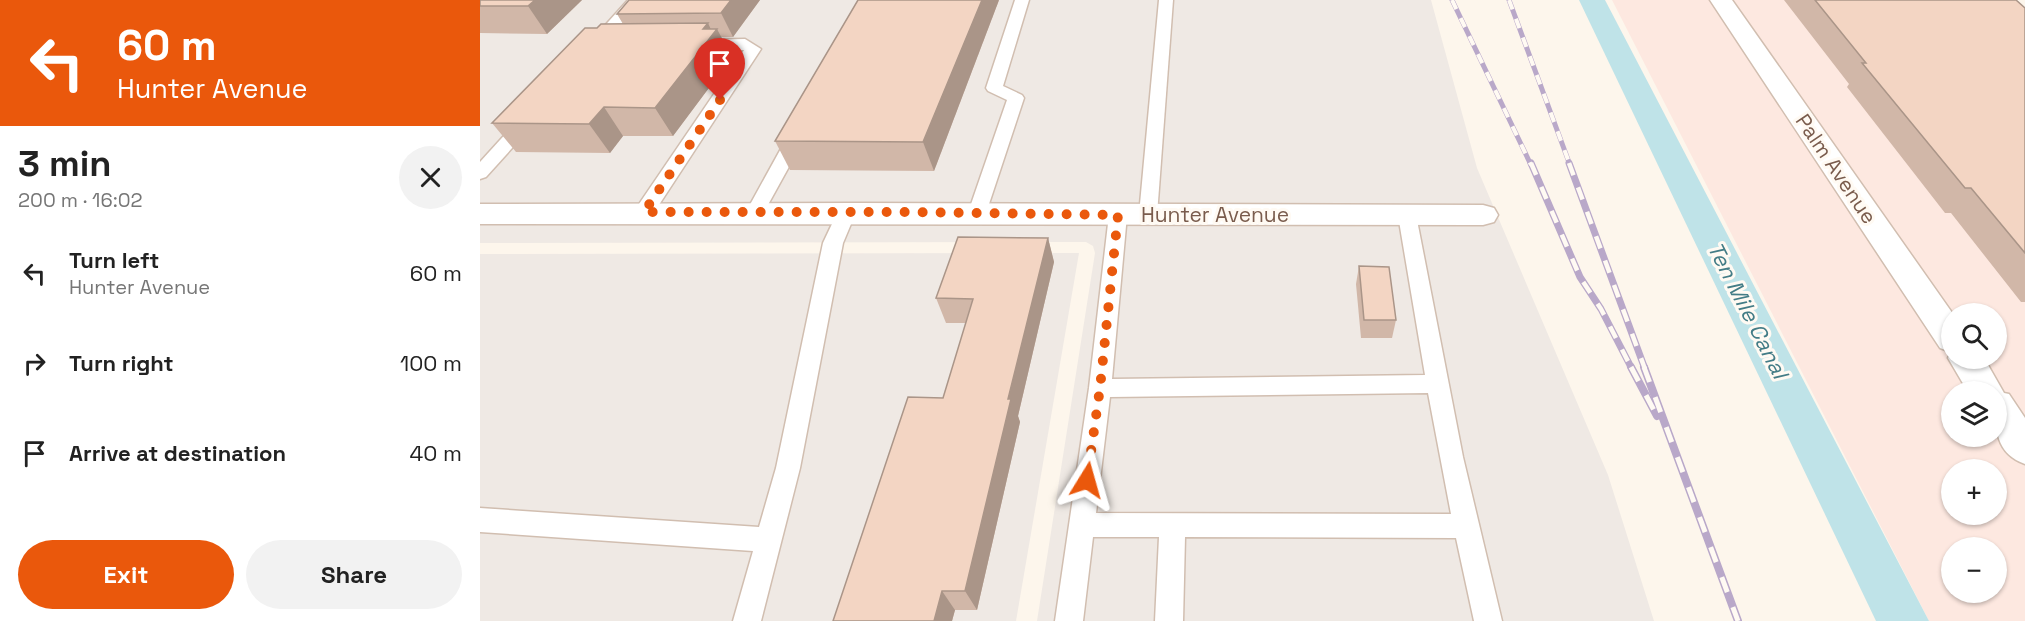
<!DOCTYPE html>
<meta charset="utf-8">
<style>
body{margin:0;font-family:"Space Grotesk",sans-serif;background:#f2f2f2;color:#222;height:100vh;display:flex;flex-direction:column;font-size:22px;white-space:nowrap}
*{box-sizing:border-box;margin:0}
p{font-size:20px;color:#767676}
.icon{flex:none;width:33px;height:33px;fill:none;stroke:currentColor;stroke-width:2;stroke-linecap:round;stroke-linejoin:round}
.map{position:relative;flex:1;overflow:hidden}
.side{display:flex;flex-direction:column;background:#fff;width:480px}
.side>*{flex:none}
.banner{background:#ea580c;color:#fff;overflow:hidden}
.fabs{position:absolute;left:1461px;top:303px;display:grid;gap:12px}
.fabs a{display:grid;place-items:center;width:66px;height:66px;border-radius:50%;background:#fff;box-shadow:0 2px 4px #0004;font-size:30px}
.pin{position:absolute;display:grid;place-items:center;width:51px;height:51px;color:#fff;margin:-62px -26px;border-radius:50% 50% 50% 0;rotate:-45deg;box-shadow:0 0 6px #0007}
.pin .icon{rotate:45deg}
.me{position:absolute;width:66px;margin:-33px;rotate:8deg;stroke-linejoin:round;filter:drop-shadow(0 0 4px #0008)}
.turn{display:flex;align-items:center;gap:21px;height:126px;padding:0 18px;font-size:27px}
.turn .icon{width:78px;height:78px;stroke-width:2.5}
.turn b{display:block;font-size:42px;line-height:51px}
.round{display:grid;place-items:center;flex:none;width:63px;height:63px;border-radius:32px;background:#f2f2f2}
.headline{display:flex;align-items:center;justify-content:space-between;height:102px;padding:0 18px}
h1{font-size:36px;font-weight:800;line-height:45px}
.primary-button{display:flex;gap:12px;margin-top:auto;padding:12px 18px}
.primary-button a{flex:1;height:69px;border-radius:36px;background:#ea580c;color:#fff;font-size:24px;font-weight:800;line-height:69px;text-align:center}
.primary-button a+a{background:#f2f2f2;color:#222}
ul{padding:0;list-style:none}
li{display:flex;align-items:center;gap:18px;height:90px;padding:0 18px}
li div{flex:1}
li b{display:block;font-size:22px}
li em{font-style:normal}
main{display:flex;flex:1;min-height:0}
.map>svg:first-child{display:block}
.commercial{fill:#fde8e0;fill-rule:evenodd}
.industrial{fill:#efe9e4}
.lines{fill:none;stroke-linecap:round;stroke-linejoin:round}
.canal{fill:#bfe3e8;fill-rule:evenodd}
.lane-casing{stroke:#d1beb0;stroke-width:3}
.street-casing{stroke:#d1beb0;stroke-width:3}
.lane{fill:#fff;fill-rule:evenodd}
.street{fill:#fff;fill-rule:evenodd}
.rail-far2-casing{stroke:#b9a8c9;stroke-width:5}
.rail-far1-casing{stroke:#b9a8c9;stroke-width:7}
.rail-casing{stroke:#b9a8c9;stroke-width:8}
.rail-far2{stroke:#fffaf3;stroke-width:4;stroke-dasharray:10;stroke-linecap:butt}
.rail-far1{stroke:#fffaf3;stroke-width:4.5;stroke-dasharray:13;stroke-linecap:butt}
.rail{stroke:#fffaf3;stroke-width:5;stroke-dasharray:16;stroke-linecap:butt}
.wall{fill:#d1b7a8}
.shaded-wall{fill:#aa9588}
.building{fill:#f3d5c3;stroke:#aa9588;stroke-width:1.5}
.route{stroke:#ea580c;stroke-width:10;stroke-dasharray:0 18}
.labels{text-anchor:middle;stroke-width:6;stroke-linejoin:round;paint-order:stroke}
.street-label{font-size:21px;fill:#7a5c4d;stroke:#fffaf3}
.water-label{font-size:22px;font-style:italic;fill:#437c86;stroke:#fffaf3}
</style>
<main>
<section class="side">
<div class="banner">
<div class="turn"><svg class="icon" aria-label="left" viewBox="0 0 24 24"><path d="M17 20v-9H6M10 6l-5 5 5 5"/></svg><div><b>60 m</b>Hunter Avenue</div></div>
</div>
<div class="headline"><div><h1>3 min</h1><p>200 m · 16:02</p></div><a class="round"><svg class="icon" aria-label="close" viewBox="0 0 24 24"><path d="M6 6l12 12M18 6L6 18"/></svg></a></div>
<ul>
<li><svg class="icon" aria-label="left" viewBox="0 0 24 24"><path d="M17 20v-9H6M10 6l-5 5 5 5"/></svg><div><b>Turn left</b><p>Hunter Avenue</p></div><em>60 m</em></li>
<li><svg class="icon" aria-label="right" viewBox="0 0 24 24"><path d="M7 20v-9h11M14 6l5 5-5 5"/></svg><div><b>Turn right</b></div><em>100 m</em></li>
<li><svg class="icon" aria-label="arrive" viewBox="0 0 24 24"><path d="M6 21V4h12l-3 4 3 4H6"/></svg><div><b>Arrive at destination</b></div><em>40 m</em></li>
</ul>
<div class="primary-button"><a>Exit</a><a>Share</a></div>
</section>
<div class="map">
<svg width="1545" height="621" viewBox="0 0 1545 621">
<rect width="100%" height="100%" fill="#fdf6ec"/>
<path class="commercial" d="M1132,0h368l45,43v578h-96zM1472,314h44v44h-44zM1472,392h44v44h-44zM1472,470h44v44h-44zM1472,548h44v44h-44z"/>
<g class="industrial">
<path d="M0,0h951l46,168 131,307 46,146h-617l58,-368 -2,-7 -7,-4 -606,1z"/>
<path d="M599,253l-63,368h-536v-367z"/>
</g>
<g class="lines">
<path class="canal" d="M1099,0h26l324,621h-53z"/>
<defs>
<g id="lane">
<path d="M148,0h15l-43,48h-10l-3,-3 3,-3z"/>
<path d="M535,0h14l-26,86 19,9 2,3 -38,115 -2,5 -7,1 -7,-1 -2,-5 39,-113 -19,-9 -2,-3z"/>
<path d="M679,0h14l-16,215 -2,5 -7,1 -7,-1 -2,-5z"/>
<path d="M265,39l16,10 -110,168 -7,1 -7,-1 -2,-5 2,-5 107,-157h-46l-8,-5 8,-5z"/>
<path d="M46,117l6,1 3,4 -3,4 -46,51 -6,2v-17l40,-44z"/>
<path d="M318,129l6,1 3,4 -43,78 -2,5 -7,1 -7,-1 -2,-5 43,-78 3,-4z"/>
<path d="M367,206l7,1 2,5 -13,31 -43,225 -39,153h-28l20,-70 -273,-19v-24l279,19 17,-59 47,-225 17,-36z"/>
<path d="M638,209l7,1 2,5 -15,164 313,-4 -27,-160 2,-5 7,-1 7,1 2,5 47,242 39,164h-28l-18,-83 -271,-1 -2,84h-28l4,-84h-66l-10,84h-28l34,-233 20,-173 2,-5zM948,393l23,121 -355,-1 14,-116z"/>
</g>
<g id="street">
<path d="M1230,0h22l221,314 -1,44h32l20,35 5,1 16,24v46c-34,-12 -29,-43 -29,-72h-28l-20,-34 3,-6 -11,-4z"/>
<path d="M376,203l627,2 11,3 4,7 -4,7 -11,3 -1003,-1v-20z"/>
</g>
</defs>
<use href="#lane" class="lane-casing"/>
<use href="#street" class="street-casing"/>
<use href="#lane" class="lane"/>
<use href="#street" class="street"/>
<defs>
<g id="rail-far2">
<path d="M972,0l79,165"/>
<path d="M1029,0l61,165"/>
</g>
<g id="rail-far1">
<path d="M1051,163l49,114 21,32 31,60"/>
<path d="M1089,163l76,206"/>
</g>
<g id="rail">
<path d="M1151,367l26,49"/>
<path d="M1164,367l94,254"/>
</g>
</defs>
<use href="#rail-far2" class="rail-far2-casing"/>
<use href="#rail-far1" class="rail-far1-casing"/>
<use href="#rail" class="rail-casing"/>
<use href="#rail-far2" class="rail-far2"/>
<use href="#rail-far1" class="rail-far1"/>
<use href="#rail" class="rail"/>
</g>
<g class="wall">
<path d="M0,0h102l-35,34 -67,-1z"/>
<path d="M149,0h131l-27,37h-12l11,20 -59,79h-50l-13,17 -94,-1 -24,-29 105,-95 26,-4 -6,-10z"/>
<path d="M519,0l-65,171 -144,-1 -15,-29z"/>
<path d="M1304,0h232l9,8v294h-4l-70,-89h-6l-98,-126 2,-3z"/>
<path d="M568,238l6,24 -36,154 2,6 -43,188h-22l-3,11h-119l110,-223 23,-75h-20l-10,-25z"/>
<path d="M879,266l37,54 -4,18h-31l-5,-54z"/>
</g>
<g class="shaded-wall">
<path d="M55,0h47l-35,34 -19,-28z"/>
<path d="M251,0h29l-27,37 -12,-24z"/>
<path d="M502,0h17l-65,171 -11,-29z"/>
<path d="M228,23l5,11 4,-5 15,28 -59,79 -18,-28 48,-79z"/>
<path d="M124,107l19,29 -13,17 -21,-29z"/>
<path d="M568,238l6,24 -36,154 2,6 -43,188 -12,-19 43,-192z"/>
<path d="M462,591l13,19 -3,11h-18z"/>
</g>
<g class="building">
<path d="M0,0h55l-7,6h-48z"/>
<path d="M149,0h102l-10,13 -104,1z"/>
<path d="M378,0h124l-59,142 -148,-1z"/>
<path d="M1335,0h201l9,8v245l-54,-65h-6l-103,-125h4z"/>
<path d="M228,23l-5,6h14l-62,79 -51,-1 -15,17 -97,-1 93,-95h12l4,-4z"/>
<path d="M478,237l90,1 -40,161h3l-46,192h-23l-8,30h-101l75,-224 35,1 30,-99 -37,-1z"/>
<path d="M879,266l30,1 7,53h-32z"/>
</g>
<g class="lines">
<path class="route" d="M240,100l-76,112h257l217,3 -18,173 -13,92"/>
</g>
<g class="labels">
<g class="street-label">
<text transform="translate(1356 169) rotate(56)" y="7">Palm Avenue</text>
<text x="735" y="222">Hunter Avenue</text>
</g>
<g class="water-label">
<text transform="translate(1268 310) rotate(63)" y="8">Ten Mile Canal</text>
</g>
</g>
</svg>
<div class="fabs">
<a><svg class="icon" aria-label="search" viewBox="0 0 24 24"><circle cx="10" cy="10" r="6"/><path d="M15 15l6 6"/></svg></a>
<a><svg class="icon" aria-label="layers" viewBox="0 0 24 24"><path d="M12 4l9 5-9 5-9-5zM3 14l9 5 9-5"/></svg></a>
<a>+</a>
<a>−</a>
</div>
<div class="pin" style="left:240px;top:100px;background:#d93025"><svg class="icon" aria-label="arrive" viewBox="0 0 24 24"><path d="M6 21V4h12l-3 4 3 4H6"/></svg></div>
<svg class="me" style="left:607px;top:480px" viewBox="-20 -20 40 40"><path d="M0-17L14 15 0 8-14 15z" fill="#ea580c" stroke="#fff" stroke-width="4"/></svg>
</div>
</main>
